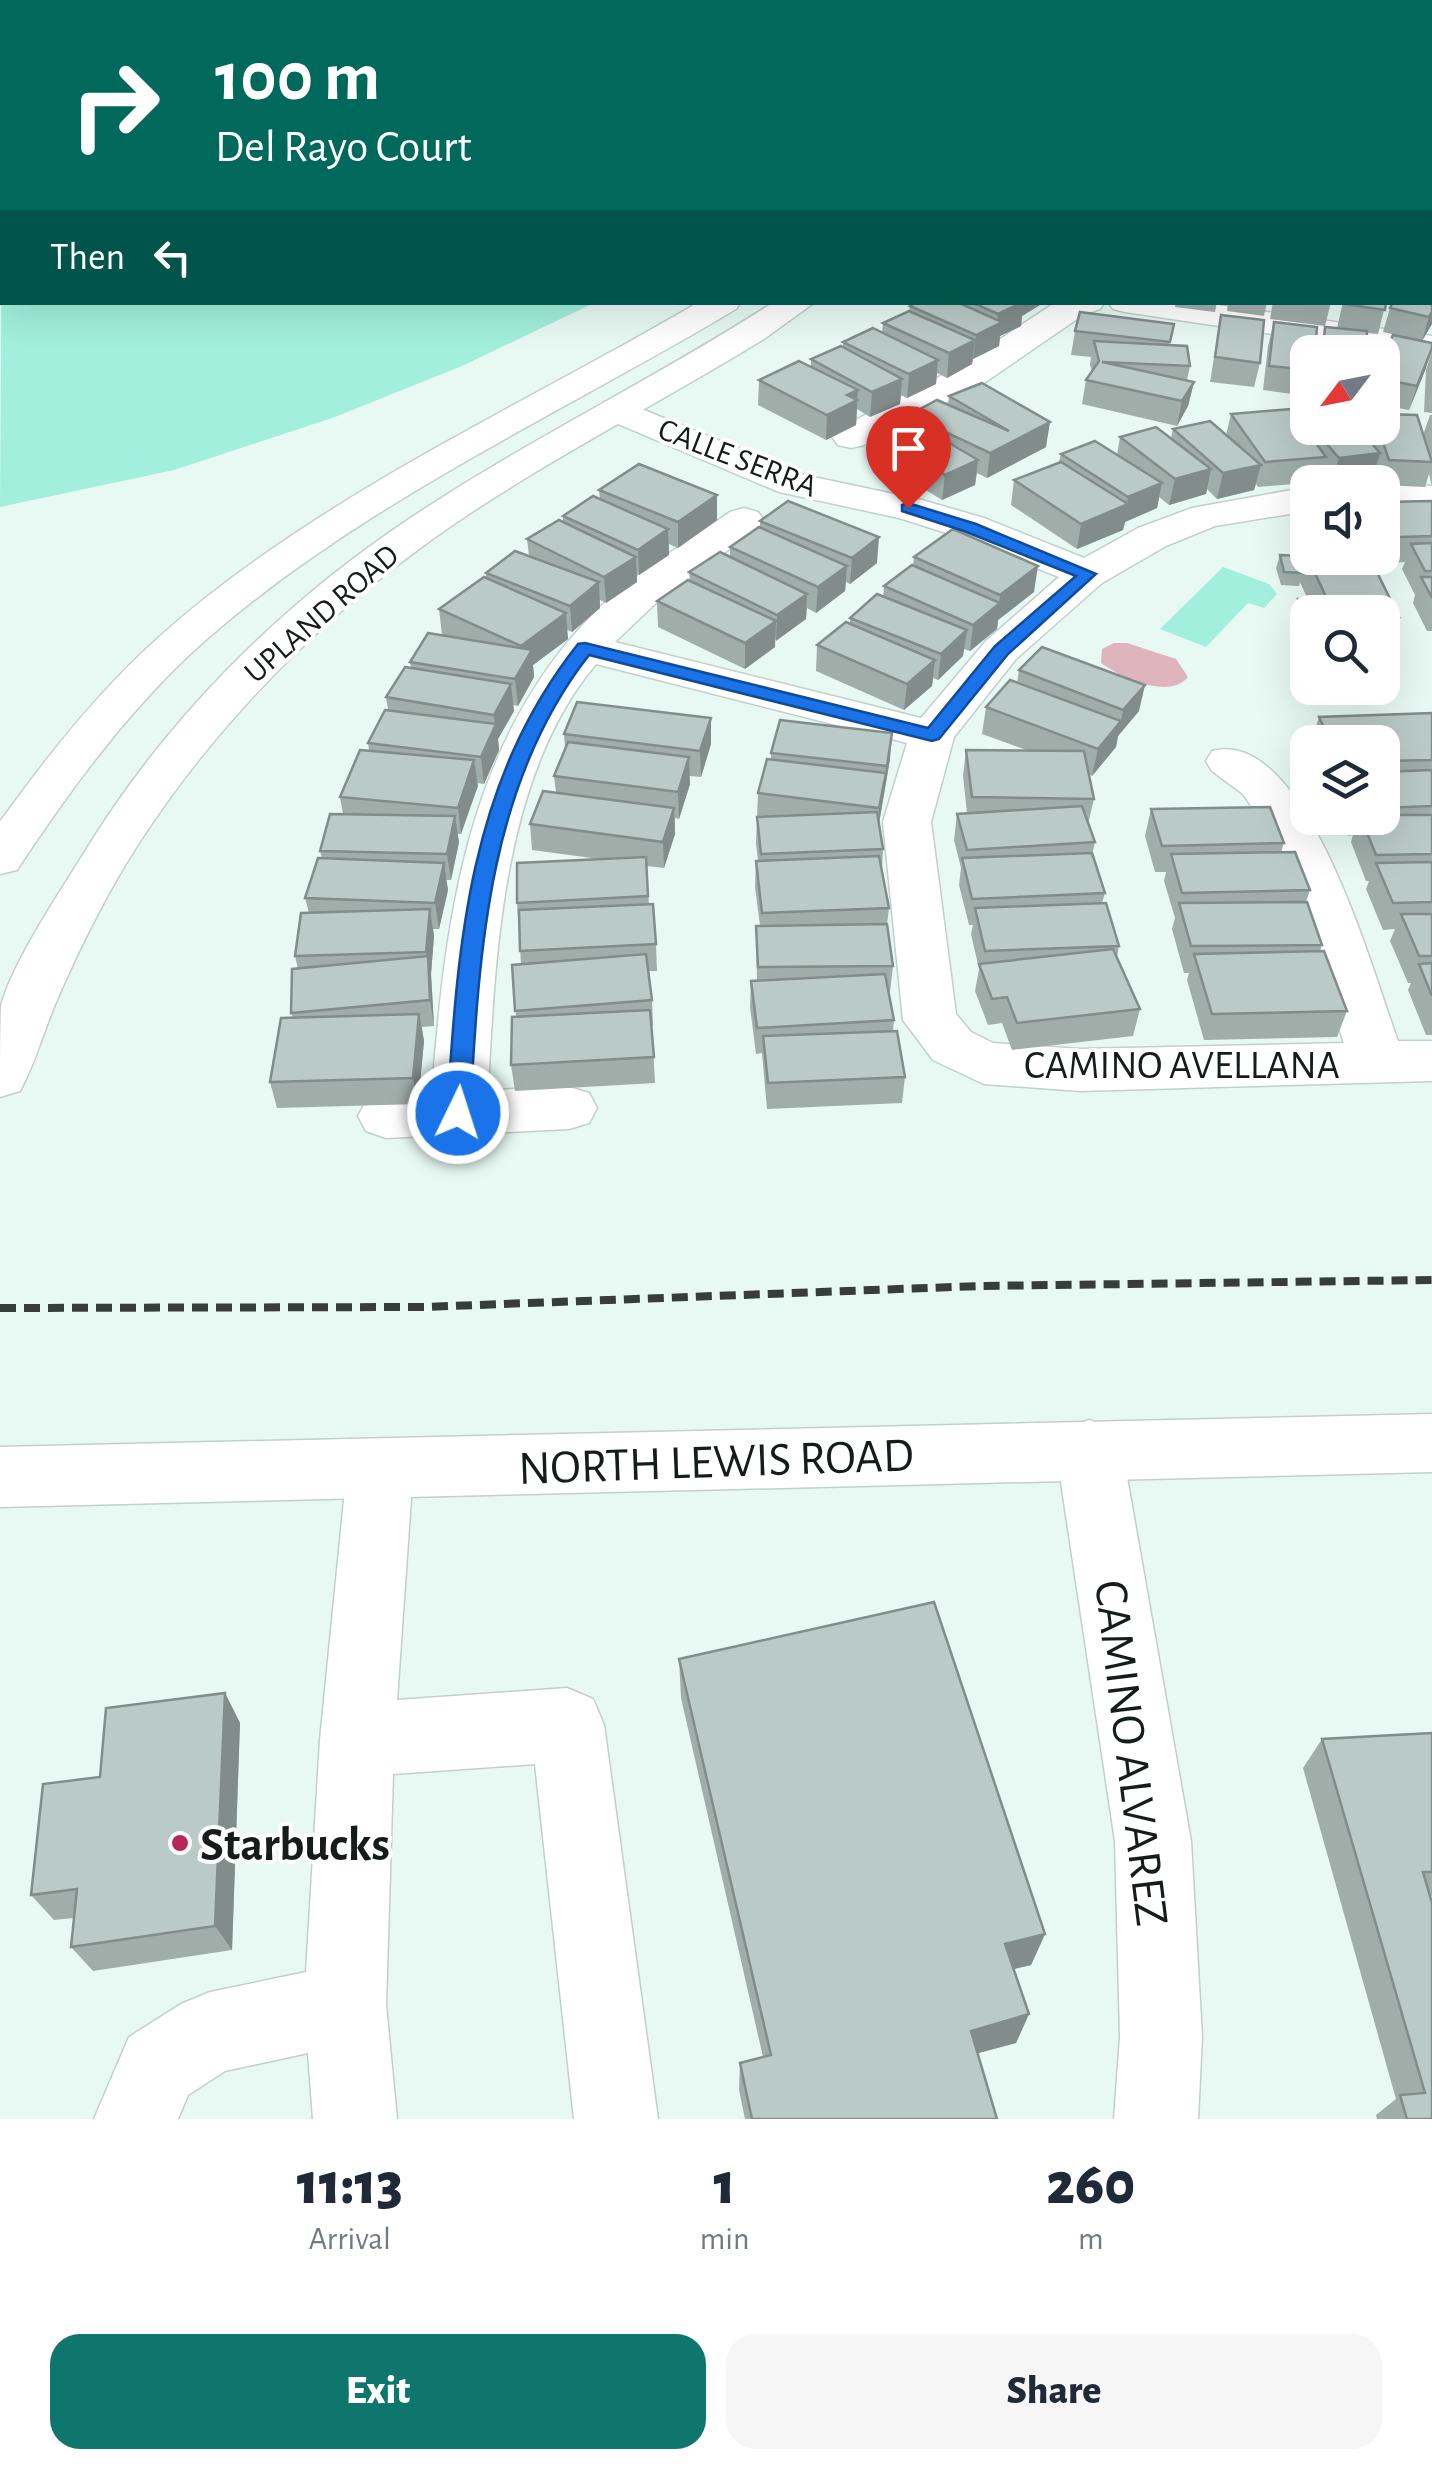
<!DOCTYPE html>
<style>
body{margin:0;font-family:"Alegreya Sans",sans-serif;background:#f6f6f7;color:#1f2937;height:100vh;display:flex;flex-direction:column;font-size:38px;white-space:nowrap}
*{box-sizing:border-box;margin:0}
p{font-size:32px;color:#747a83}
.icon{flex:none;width:55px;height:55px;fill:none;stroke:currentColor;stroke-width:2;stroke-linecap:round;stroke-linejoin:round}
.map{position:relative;height:2119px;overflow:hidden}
.details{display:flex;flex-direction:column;background:#fff;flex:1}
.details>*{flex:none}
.hud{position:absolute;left:0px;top:0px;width:1432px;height:305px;box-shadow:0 10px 40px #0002;background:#00695c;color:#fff;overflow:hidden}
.needle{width:65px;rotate:238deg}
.controls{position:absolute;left:1290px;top:335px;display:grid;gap:20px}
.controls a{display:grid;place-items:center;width:110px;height:110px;border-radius:20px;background:#fff;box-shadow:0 10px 40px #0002;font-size:50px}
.pin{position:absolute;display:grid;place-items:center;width:85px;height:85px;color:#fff;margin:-102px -42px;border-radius:50% 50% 50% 0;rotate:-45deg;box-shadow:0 0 10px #0007}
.pin .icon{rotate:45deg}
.me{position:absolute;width:110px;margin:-55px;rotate:4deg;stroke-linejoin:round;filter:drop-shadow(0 0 8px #0008)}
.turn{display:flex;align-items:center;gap:35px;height:210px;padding:0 50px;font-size:45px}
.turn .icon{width:130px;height:130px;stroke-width:2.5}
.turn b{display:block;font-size:70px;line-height:85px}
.then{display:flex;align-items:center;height:95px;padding:0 50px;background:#0003;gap:20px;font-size:38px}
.eta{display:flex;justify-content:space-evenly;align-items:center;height:170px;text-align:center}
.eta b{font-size:60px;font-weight:800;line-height:70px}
.button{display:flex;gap:20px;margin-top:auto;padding:20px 50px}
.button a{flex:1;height:115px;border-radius:30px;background:#0f766e;color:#fff;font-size:40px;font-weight:800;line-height:115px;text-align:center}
.button a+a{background:#f6f6f7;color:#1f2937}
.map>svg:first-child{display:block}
.green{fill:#e0b4bc}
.water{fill:#a1efdc}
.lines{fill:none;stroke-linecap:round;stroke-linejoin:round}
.minor-casing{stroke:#c0d0cc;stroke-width:3}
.major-casing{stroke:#c0d0cc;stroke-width:3}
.minor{fill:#fff;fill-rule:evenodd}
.major{fill:#fff;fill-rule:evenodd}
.rail{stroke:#363e3c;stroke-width:8;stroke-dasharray:16 8;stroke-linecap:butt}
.wall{fill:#a0aeaa}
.shaded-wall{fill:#828d8b}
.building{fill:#bacac6;stroke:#828d8b;stroke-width:2.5}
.route{fill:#1a73e8;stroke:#114b97;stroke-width:2.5}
.poi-dot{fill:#b72859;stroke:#fff;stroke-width:4}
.labels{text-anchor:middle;stroke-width:8;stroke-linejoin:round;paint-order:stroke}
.far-street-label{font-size:32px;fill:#161c1a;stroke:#fff}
.street-label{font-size:40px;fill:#161c1a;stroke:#fff}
.near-street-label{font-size:48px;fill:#161c1a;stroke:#fff}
.near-poi-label{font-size:48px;font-weight:bold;fill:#161c1a;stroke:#fff;text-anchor:start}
</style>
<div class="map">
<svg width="1432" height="2119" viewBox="0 0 1432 2119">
<rect width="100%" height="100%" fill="#e8f9f4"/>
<path class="green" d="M1127,643l49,16 12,18c-19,23 -66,1 -87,-14l1,-14 12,-6z"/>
<g class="water">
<path d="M2,203v99l592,1 -132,63 -127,51 -161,53 -174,37z"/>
<path d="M1223,567l46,17 8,10 -13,14 -16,-5 -42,44 -46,-18z"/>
</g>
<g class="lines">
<defs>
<g id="minor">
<rect x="0" y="10" width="2" height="16"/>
<path d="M1430,131l2,1v18l-2,-1z"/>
<rect x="0" y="151" width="2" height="18"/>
<path d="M1056,302h49l-5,7 -17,6 -99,68 -120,62 -13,3 -13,-3 -6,-8 6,-8 120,-62z"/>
<path d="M1108,302h90l234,34v22l-307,-46 -12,-3z"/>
<path d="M617,399l187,76 118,25 62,18 100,40 54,-30 54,-20 116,-21v24l-93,15 -49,20 -64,37 -86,76 -62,78 -23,85 25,192 15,18 22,11 87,6 264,-6 -69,-202 -32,-47 -31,-23 -6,-10 6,-10c95,-25 161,223 186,290h34v40l-352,10 -96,-7 -51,-24 -30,-40 -20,-198 24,-79 -311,-79c-93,110 -101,289 -108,426l81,-3 20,6 8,15 -8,15 -20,6 -183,9 -20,-7 -8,-15 8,-15 20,-7 46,-2c13,-172 35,-352 163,-480 39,-39 90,-68 135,-100l14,-4 14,4 6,8 -6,8 -102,75 -41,39 306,76 65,-77 73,-64 -103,-41 -57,-18 -120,-26 -175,-74 -5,-8 5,-8z"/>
<path d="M1382,484l50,2v24l-50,-2z"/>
<path d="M1089,1420l23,8 10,21 69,392 11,196 -4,82h-84l6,-82 -5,-196 -59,-392 10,-21z"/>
<path d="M380,1440l23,9 10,21 -16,230 170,-12 26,11 11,26 54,394h-84l-39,-355 -142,10 -7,231 11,114h-84l-5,-66 -83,18 -37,24 -10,24h-84l35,-82 52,-33 29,-12 96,-20 14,-232 27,-270 10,-21z"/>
</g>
<g id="major">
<path d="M913,0h26l2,2h-26z"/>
<path d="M1430,249l2,1v20l-2,-1z"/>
<path d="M699,302h42l-5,7c-184,110 -390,201 -549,348 -66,63 -120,137 -170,213l-17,4v-53l5,-6c46,-64 95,-125 153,-177 159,-142 359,-229 541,-336z"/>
<path d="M774,302h41l-51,37c-109,67 -226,125 -330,199 -117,84 -219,187 -297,308 -30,47 -55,97 -77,147 -15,32 -23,67 -40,98l-20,6c0,-28 0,-64 1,-91 11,-43 59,-114 83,-153 81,-133 196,-248 325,-334 118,-79 246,-140 365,-217z"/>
<path d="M1432,1414v58l-1432,35v-60z"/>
</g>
</defs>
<use href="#minor" class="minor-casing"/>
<use href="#major" class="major-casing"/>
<use href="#minor" class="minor"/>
<use href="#major" class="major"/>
<path class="rail" d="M0,1308l424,-1 555,-21 453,-6"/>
</g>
<g class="wall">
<path d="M1432,32v69l-2,-1v-66z"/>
<path d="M1430,145h2v54l-2,-1z"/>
<path d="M917,302h124l-1,3 -18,11 -1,10 -21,10 -1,10 -26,13 -1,5 -25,14 -10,-5 -1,11 -29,14 -6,-3 -1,9 -30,13 -13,-8 -1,16 -30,15 -68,-35 1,-25 52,-13v-8l32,-12v-5l39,-9 1,-10 26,-12 1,-5z"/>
<path d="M1176,302h41l-2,10 -40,-5z"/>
<path d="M1228,302h39l-3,14 -37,-5z"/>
<path d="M1273,302h58l-6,24 -55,-7z"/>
<path d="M1343,302h43l-8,32 -11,-1 -1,19h-47l6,-25 12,1z"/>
<path d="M1430,302l2,22 -10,17 -39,-9 7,-24z"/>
<path d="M1221,315l39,48 -6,24 -44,-5z"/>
<path d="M1274,322l34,30 -1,44 -44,-6 5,-44z"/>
<path d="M1174,324l-5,21 21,21 -3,14 7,2 -6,24 -11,20 -95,-22 4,-24 6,-8 -2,-7 1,-8 -20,-2 4,-24z"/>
<path d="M1432,351v62l-8,-1 2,-42z"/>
<path d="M1382,358l44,10 -17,42 -27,-5z"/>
<path d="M949,396l97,51 -59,31 -10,-5 -2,12 -33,15 -70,-43 1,-25 36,-13v-4l39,-10z"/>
<path d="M1308,413v15h50l9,9 3,-9h12l41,7 7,-20h2v71l-3,-12 -4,13 -43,-2 -6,-17 -3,10 -41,4 -10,-11 -3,11 -61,5 -2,-3 -2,6 -37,9 -10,-10 -1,5 -37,11 -10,-8 -2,11 -32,14 -2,8 -46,19 -66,-44 3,-25 45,-18 2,-8 56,1 3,-18 51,1 2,-9 53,6 5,-21 68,7 2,-7z"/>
<path d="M599,490l118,30 -39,28 -9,-4v11l-30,20 -2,-1v8l-31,21 -6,-3v8l-28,24 -5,-2 1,9 -35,26 1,12 -16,29 -5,-1 1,6 -16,28 1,11 -15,34 -7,-1 -16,51h-4l2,8 -8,38h-5l2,10 -9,39h-6l1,7 -3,38 3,52 -12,1 2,14 -6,63 -141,4 -7,-26 23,-64 -2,-5 7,-44 -3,-13 14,-43 -4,-15 17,-40 -2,-7 23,-37 -3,-17 29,-47 -1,-7 20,-33 -2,-13 25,-29 -1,-6 36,-26 -4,-1 -3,-26 47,-30v-6l43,-17 -2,-17 36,-17v-6l37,-17z"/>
<path d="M1432,501v130h-5l-14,-28 2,-8 -13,-26 3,-7 -14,1 -9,-17v-44z"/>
<path d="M760,521l117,42 -27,21 -4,-2 -1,9 -29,22 -9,-5 -1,11 -31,21v7l-30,22 -87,-42 -1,-26 33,-21 -1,-8 41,-15v-10l30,-19z"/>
<path d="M1299,537l100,80 -8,27h-9v-32h-74v25l-6,-1 -8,-23 4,-14 10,1 -8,-18 -1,4 -18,-1 -5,-17 4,-13h14z"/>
<path d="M914,557l120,35 -36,28 -1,9 -27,22 -6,-2 -1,7 -25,24 -5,-2 -1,8 -28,24 -88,-39 1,-26 33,-21v-6l33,-21 1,-11 29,-21z"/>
<path d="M1019,670l120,41 -21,25 -2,11 -24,29 -3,-2 5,25 -6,25 7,18 -3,13 13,38 -3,10 17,43 -2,11 23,52 -7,27 -121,14 -10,-27 -14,2 -13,-34 4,-22 -8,-35 2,-9h-4l-10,-40 2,-17 -7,-28 3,-26 10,-1 -4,-37 3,-26h60l-44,-16 4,-27 31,-24z"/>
<path d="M1432,713v322h-6l-18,-45 3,-7h-3l-18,-42 5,-12 -12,1 -17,-41 3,-8h-3l-15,-39 2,-7 -5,1 -8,-18h42v-76h-71l8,-25z"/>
<path d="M564,734l147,10 -10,33 -12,-1 1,8 -11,35 -4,-1v16l-11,34 -18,-2 3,38 7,40 1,27h-9l4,29 1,26h-1l3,57 -140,8 -4,-26 5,-49 -4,-51 9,-1 -4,-61 82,-44 -67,-9 -2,-26 26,-32 -2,-16 11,-27z"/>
<path d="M771,753l119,6 -11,65 4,25 -1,20 7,39 -2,16 6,42 -3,26h-1l5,28 -1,11 12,46 -3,26 -135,6 -5,-56 -6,1 -6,-47 1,-26h6l-1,-55 4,-1 -5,-38 1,-26h2l-2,-18 2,-50 13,-33z"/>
<path d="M1151,809l133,34 -3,9 29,38 -4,12 16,43 -2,6 27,60 -10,26 -133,3 -17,-60 2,-7h-5l-12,-44 3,-11 -11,-37 2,-9h-11l-10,-36z"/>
<path d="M679,1659l366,275 -14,31 -17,4 15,45 -13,29 -38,10 19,66h-252l-6,-29 1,-27 23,-6 -82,-359z"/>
<path d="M225,1693l15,30 -8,227 -139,21 -22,-24 3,-29 -20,2 -23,-25 69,-118z"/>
<path d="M1432,1733v163l-2,1 2,222h-55l-1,-4 20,-16 -93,-331 19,-29z"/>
</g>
<g class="shaded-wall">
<path d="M1021,302h20l-1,3 -18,11 -1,10 -21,10 -1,10 -26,13 3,-24 21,-11 1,-10z"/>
<path d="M1432,312v12l-10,17 7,-24z"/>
<path d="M975,340l-3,24 -25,14 2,-25z"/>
<path d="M1432,348l-6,20 -17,42 8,-24z"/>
<path d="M938,360l-2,24 -29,14 2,-24z"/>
<path d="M902,379l-2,25 -30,13 2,-25z"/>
<path d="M1194,382l-6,24 -11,20 5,-25z"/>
<path d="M858,390l-2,35 -30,15 1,-25 20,-20z"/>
<path d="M1050,422l-4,25 -59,31 3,-25z"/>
<path d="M1380,453l-7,25 -41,4 7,-24z"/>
<path d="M978,460l-3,25 -33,15 3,-25z"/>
<path d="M1261,465l-7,25 -37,9 6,-26z"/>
<path d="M1211,469l-5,25 -37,11 6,-26z"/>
<path d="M1162,483l-5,25 -32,14 -2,8 -46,19 4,-25 46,-19 1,-8z"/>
<path d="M717,495v25l-39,28v-26z"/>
<path d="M668,529l1,26 -30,20 -1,-25z"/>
<path d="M879,537l-2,26 -27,21 2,-26z"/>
<path d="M636,557l1,25 -31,21 -2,-26z"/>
<path d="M847,566l-2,25 -29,22 2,-26z"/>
<path d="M1038,566l-4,26 -36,28 -1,9 -27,22 3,-26 26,-21 1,-9z"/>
<path d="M599,582l1,26 -28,24 -2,-26z"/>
<path d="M807,594l-1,25 -30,22 1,-26z"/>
<path d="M566,613l2,26 -35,26 1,12 -16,29 -3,-27 8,-13 -2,-20z"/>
<path d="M776,621l-1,26 -30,22v-26z"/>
<path d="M967,630l-4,26 -25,24 3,-26z"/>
<path d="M935,660l-3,26 -28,24 3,-26z"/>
<path d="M511,684l3,27 -16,28 1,11 -15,34 -3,-27 14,-31 -1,-11z"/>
<path d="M1145,685l-6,26 -21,25 -2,11 -24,29 6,-27 23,-28 2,-11z"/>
<path d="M711,718v26l-10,33 -1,-26z"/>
<path d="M892,733l-2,26 -13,76 2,-27z"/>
<path d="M689,757l1,27 -11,35 -1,-27z"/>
<path d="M474,760l4,26 -17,48 -3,-26z"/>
<path d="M674,808l1,26 -11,34 -1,-26z"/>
<path d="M455,816l4,26 -8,38 -4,-26z"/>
<path d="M444,863l4,27 -9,39 -4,-26z"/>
<path d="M430,909l4,27 -3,38 3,52 -4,-26 -2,-34 -2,-14z"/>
<path d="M419,1014l5,27 -6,63 -5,-26z"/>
<path d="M225,1693l15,30 -8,227 -17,-24z"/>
<path d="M1045,1934l-14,31 -38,9 12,-30z"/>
<path d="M1029,2014l-13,29 -56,15 11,-27z"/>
</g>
<g class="building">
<rect x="1430" y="62" width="2" height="16"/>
<rect x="1430" y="145" width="2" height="30"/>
<path d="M1430,281h2v31l-3,5 -39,-9 3,-6h37z"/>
<path d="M917,302h40l45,20 -26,13 -66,-29z"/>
<path d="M971,302h52l-25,12z"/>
<path d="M1344,302h42l-1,8 -41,-6z"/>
<path d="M909,311l66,29 -26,13 -66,-30z"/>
<path d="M1080,312l94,12 -4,18 -95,-11z"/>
<path d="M1221,315l43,5 -4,43 -45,-6z"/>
<path d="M1274,322l43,5 -2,25h-7v18l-39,-4z"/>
<path d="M1325,327l42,4 -1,21h-43z"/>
<path d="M873,328l65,32 -29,14 -66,-32z"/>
<path d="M1393,335l39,8v5l-15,38 -35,-7v-21z"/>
<path d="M1094,341l93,5 3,20 -88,-4 92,20 -12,19 -96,-21 13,-19z"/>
<path d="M841,346l61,33 -30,13 -61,-33z"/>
<path d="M799,361l59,29 -11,5 10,5 -30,15 -68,-35z"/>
<path d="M982,383l68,39 -60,31 -81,-38 28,-15 72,31 -60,-35z"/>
<path d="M1291,409l35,48 -61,5 -34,-48z"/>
<path d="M1382,414l35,1 15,47 -43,-2 -11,-32h4z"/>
<path d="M907,418l71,42 -33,15 -72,-43z"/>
<path d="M1210,421l51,44 -38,8 -50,-44z"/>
<path d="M1156,427l55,42 -36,10 -55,-42z"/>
<path d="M1313,428h45l22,25 -41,5z"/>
<path d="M1095,441l67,42 -34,14 -67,-43z"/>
<path d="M1061,462l67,42 -47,20 -67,-44z"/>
<path d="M639,464l78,31 -39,27 -79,-32z"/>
<path d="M593,496l75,33 -30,21 -75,-34z"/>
<path d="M788,501l91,36 -27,21 -92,-37z"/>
<path d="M1432,501v35l-33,1 -17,-31v-4z"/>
<path d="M559,520l77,37 -32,20 -77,-38z"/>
<path d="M759,527l88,39 -29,21 -88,-40z"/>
<path d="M953,529l85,37 -38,29 -86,-38z"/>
<path d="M1299,537h9v19z"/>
<path d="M1432,543v28h-7l-14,-27z"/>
<path d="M515,551l84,31 -29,24 -84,-33z"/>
<path d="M720,552l87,42 -30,21 -88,-43z"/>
<path d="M1280,555l18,1 5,17 -19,-1z"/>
<path d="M1308,558h62l29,59 -17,1v-6h-49z"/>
<path d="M912,565l88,38 -27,22 -89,-39z"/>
<path d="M484,577l82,36 -45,33 -82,-37z"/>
<path d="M1421,577h11v21z"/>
<path d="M688,580l88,41 -31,22 -88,-42z"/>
<path d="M877,594l90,36 -26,24 -91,-36z"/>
<path d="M1298,599l19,1 4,12h-13v11h-3z"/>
<path d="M846,622l89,38 -28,24 -90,-39z"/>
<path d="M428,633l104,17 -17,29 -105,-17z"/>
<path d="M1042,647l103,38 -22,25 -104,-40z"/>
<path d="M405,667l106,17 -17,31 -108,-18z"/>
<path d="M1010,680l111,41 -23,28 -112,-42z"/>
<path d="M577,702l134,16 -11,33 -136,-17z"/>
<path d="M385,710l111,14 -15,33 -113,-14z"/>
<path d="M1432,713v47l-50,1v-19h-51l-12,-25z"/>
<path d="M780,720l112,13 -5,33 -116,-13z"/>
<path d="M568,742l121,15 -11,35 -124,-16z"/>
<path d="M360,750l114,10 -16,48 -118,-11z"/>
<path d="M966,750l118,1 10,48 -122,-2z"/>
<path d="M767,759l119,14 -7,35 -121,-15z"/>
<path d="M1432,770v36l-50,2v-36z"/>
<path d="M543,791l131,17 -11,34 -133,-18z"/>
<path d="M1082,806l13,36 -128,8 -10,-36z"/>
<path d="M1270,807l14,36 -122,3 -11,-37z"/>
<path d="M877,812l6,37 -122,5 -4,-37z"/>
<path d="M330,814l125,2 -8,38 -127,-3z"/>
<path d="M1382,815h50v39l-56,1 -15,-37h21z"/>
<path d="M1295,852l15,38 -128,3 -11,-39z"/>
<path d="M1092,853l13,40 -133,6 -10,-41z"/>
<path d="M879,856l10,52 -127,5 -6,-52z"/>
<path d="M646,857l2,39 -131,7v-40z"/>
<path d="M318,858l126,5 -9,40 -130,-5z"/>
<path d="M1432,862v40l-39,1 -17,-40z"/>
<path d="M1307,902l15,43 -131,1 -12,-43z"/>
<path d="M1106,903l13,43 -134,5 -10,-43z"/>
<path d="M653,904l3,40 -136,7 -1,-41z"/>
<path d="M430,909l-4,43 -131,4 6,-43z"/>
<path d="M1401,914h31v42h-13z"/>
<path d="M887,924l6,42 -135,1 -2,-41z"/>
<path d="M1113,949l27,60 -123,14 -10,-26 -15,2 -13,-35z"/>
<path d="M1324,951l23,60 -135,3 -18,-60z"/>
<path d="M646,954l6,46 -137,11 -3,-46z"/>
<path d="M428,956l2,44 -139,13 1,-44z"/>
<path d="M1432,963v33l-13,-32z"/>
<path d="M885,974l9,46 -137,8 -6,-47z"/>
<path d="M650,1010l4,47 -143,8 1,-48z"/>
<path d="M419,1014l-6,64 -143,4 11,-64z"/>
<path d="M897,1031l8,46 -137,6 -5,-47z"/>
<path d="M934,1602l111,332 -40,10 24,70 -58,17 26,88h-245l-12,-56 31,-8 -92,-396z"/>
<path d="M225,1693l-10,233 -144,21 6,-58 -46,6 12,-111 57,-7 6,-69z"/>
<path d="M1432,1733v139h-9l9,31v216h-25l-7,-24 25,-2 -103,-354z"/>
</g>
<path class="route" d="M908,503l68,21 120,50 -88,80 -69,85 -7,2 -343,-86c-102,130 -110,300 -119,458l-12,9 -8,-3 -3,-6c11,-169 21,-330 131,-469l7,-1 343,85 67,-82 81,-70 -112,-45 -62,-20v-6z"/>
<circle class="poi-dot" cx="180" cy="1843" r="10"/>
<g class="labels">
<g class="far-street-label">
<text transform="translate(738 457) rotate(21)" y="11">CALLE SERRA</text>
<text transform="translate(321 613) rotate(-41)" y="11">UPLAND ROAD</text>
</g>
<g class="street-label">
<text x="1182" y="1078">CAMINO AVELLANA</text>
</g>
<g class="near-street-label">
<text transform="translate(716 1460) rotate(-2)" y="17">NORTH LEWIS ROAD</text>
<text transform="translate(1133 1753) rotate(83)" y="17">CAMINO ALVAREZ</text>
</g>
<g class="near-poi-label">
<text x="200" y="1860">Starbucks</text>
</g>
</g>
</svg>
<div class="controls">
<a><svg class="needle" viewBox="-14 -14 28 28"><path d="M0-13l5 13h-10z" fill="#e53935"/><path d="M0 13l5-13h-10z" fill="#747a83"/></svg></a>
<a><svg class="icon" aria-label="sound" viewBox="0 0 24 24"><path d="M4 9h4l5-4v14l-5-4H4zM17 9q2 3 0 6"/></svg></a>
<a><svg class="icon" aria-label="search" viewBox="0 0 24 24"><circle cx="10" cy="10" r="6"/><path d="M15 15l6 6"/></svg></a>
<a><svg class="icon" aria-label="layers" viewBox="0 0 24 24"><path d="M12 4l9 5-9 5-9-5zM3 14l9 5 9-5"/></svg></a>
</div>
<div class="pin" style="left:908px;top:508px;background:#d93025"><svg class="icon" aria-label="arrive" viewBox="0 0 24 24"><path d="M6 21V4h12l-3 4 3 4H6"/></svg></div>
<svg class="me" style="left:458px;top:1113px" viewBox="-20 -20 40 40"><circle r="17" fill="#1a73e8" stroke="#fff" stroke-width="3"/><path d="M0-11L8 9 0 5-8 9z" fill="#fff"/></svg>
<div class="hud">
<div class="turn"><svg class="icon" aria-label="right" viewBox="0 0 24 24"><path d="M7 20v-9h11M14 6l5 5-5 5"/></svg><div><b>100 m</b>Del Rayo Court</div></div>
<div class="then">Then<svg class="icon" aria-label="left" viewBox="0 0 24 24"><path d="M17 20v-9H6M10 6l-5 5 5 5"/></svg></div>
</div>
</div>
<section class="details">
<div class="eta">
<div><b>11:13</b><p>Arrival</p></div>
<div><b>1</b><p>min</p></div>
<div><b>260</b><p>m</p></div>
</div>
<div class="button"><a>Exit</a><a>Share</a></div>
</section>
